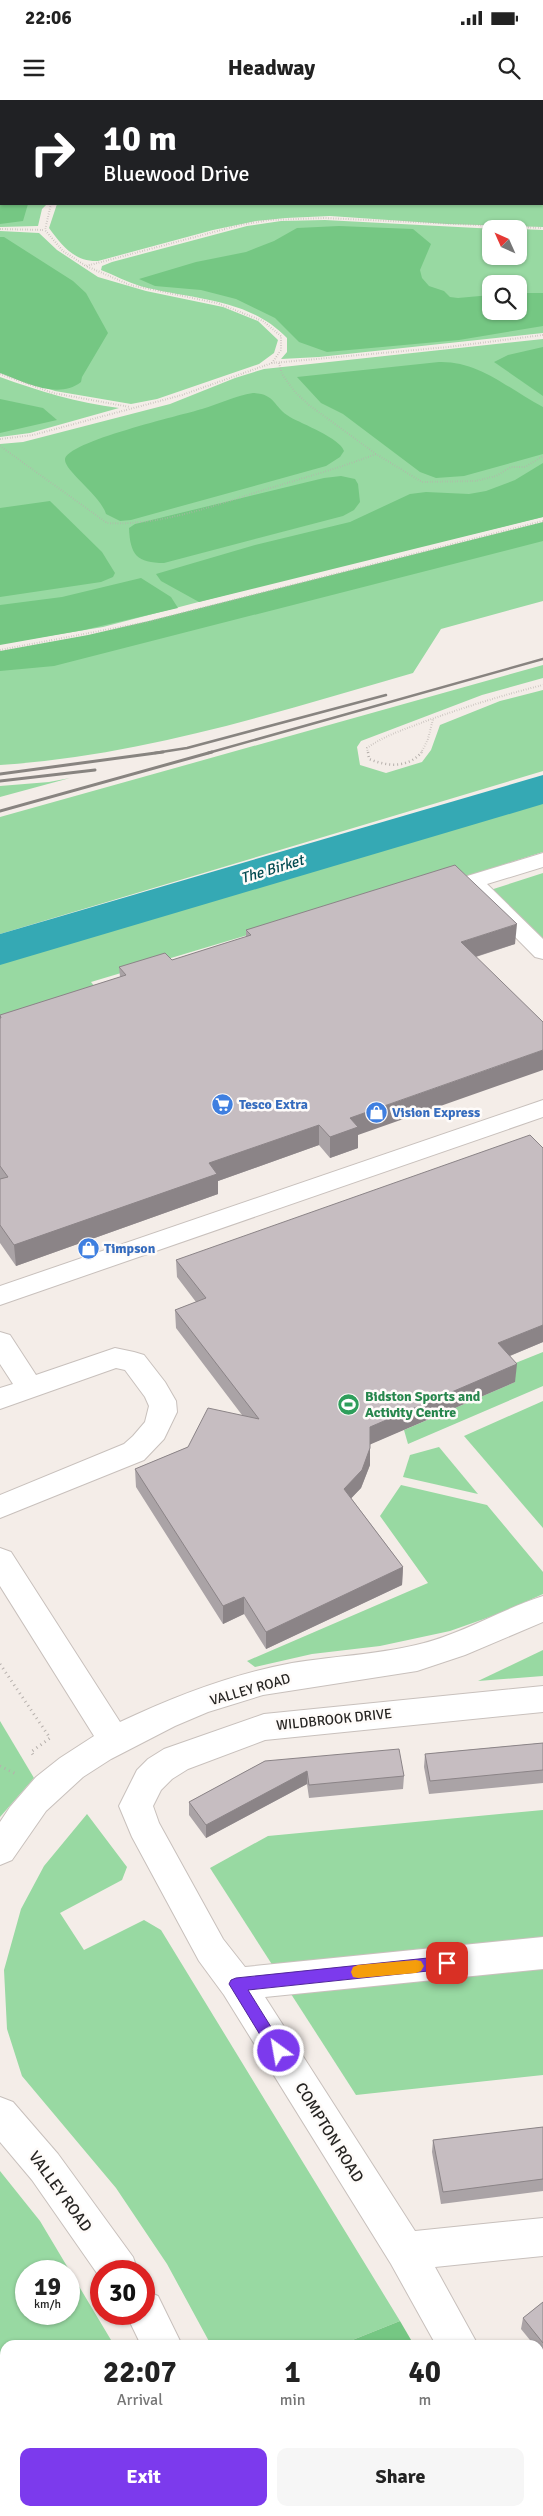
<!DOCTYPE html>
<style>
body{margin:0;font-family:Signika,sans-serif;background:#f6f6f6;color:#222;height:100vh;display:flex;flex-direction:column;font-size:19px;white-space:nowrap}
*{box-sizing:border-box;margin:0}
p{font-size:16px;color:#767676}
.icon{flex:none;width:28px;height:28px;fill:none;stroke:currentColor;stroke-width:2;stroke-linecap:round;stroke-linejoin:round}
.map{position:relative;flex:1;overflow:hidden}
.details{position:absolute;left:0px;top:2240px;width:544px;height:176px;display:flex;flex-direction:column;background:#fff;border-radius:15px 15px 0 0;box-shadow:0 1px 4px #0004}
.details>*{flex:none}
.hud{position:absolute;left:0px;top:0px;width:544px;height:105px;box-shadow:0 1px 4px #0004;background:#202124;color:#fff;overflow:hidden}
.needle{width:32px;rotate:315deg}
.tools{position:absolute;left:482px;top:120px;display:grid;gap:10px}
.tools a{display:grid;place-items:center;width:45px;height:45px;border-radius:10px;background:#fff;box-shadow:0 1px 4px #0004;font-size:25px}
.speed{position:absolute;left:15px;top:2160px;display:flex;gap:10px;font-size:25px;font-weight:700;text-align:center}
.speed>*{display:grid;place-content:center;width:65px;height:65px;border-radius:50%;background:#fff;box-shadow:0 1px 4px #0004;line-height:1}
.speed small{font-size:12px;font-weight:400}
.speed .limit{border:8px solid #d22;background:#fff;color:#111}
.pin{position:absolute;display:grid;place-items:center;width:42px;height:42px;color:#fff;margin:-21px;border-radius:10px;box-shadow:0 2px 8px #0006}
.me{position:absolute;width:55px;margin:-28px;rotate:328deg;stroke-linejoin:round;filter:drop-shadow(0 0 4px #0008)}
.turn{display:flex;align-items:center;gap:18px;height:105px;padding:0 20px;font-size:22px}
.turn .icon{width:65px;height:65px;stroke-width:2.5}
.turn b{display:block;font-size:35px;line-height:42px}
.eta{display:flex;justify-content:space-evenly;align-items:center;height:85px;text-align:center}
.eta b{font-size:30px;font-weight:700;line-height:35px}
.primary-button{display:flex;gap:10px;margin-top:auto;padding:10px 20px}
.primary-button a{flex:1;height:58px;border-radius:10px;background:#7c3aed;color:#fff;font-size:20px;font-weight:700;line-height:58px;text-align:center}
.primary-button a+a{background:#f6f6f6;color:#222}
.status{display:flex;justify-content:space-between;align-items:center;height:35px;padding:0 25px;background:#fff;direction:ltr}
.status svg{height:14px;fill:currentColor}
header{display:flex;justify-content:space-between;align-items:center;height:65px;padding:0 20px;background:#fff;font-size:22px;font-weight:700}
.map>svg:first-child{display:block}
.green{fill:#98d9a2;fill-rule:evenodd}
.forest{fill:#75c783}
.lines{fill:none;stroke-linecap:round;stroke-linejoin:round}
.river{fill:#35a9b4;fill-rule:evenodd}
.minor-casing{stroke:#c8c0bc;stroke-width:2}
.path-far2{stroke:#b6b0ac;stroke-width:2;stroke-dasharray:0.5 2;stroke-linecap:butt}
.path-far1{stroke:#b6b0ac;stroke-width:2.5;stroke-dasharray:1 3;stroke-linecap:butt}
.path{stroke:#b6b0ac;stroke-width:3;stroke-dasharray:1 4;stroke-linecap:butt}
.minor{fill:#fff;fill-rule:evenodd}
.rail-far1{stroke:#888480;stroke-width:2.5}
.rail{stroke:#888480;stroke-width:3}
.wall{fill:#aaa3a6}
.shaded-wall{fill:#8b8487}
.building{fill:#c6bdc1;stroke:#8b8487}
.route{fill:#7c3aed;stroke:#51269a}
.slow{fill:#f59e0b}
.labels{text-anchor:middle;stroke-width:5;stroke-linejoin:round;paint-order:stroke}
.shop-label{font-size:14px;font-weight:bold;fill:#366cbe;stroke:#fefbf9;text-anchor:start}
.leisure-label{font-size:14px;font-weight:bold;fill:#27864d;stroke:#fefbf9;text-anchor:start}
.street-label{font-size:14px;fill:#272523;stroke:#fefbf9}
.water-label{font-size:15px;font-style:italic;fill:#044b51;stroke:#fefbf9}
.near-street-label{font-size:16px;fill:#272523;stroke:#fefbf9}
</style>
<div class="status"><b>22:06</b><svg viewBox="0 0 49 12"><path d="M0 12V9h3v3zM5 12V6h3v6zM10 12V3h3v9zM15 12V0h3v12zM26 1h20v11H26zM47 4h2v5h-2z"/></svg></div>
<header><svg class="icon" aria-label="menu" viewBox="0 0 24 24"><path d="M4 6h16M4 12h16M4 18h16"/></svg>Headway<svg class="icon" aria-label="search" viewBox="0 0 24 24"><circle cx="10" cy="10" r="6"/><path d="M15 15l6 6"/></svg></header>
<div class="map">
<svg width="543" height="2416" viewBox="0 0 543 2416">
<rect width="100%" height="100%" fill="#f4ede8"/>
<g class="green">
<path d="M349,0h194v30l-1,-29z"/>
<path d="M0,6l1,98h46l-5,5 -4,17 -38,1z"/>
<path d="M543,73v54l-96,-3 -117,-8 -44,2 -30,3 -43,9 -115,31c-23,1 -36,-15 -49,-33l8,-24h485z"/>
<path d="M325,120l171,9h-5v27h28v-27l24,1v103l-224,24 -38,2 6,-7v-14c-40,-41 -95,-38 -147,-52 -13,-4 -26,-11 -39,-16l1,-4 10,-4 135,-36 34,-5zM491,184h28v27h-28z"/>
<path d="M0,131l39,2 18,17 41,27 48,14 77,16 35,14 20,19 -4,13 -15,11 -102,35 -26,5 -76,-13 -55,-19z"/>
<path d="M543,239v178l-226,54 -214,56 -103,17v-200l23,-2 147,-38 65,-26 29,-9z"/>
<path d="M0,277c39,14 78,26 119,31l-89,25 -30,4z"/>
<path d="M543,428v73l-102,28 -28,44c-135,39 -272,83 -413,92v-109l80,-13z"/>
<path d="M543,565v13l-61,17 -121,46 -4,6 3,18 26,8 36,-11 9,-12 9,-25 60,-24 43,-11v81l-543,163v-117z"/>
<path d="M70,678l-70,19v-11l49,-4z"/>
<path d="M543,693v59l-76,24 -6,-5 -370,111 9,11 -100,31v-69z"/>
<path d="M543,773v75l-59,-56z"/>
<path d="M543,1252v34l-135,58 -4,-14 111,-48 -12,-14z"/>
<path d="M543,1301v127l-79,-92z"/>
<path d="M439,1347l39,47 -75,-17 7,-22z"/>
<path d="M401,1385l86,20 56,67v22l-42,19 -51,18 -70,15 -68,8 -57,13 -8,-6 181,-78 -48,-67z"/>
<path d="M543,1550v26l-65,5z"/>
<path d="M0,1621l34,57 -34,39z"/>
<path d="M543,1710v265l-187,20 -146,-227 58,-32z"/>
<path d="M87,1714l40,53 -5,13 -62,33 24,37 60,-30 17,10 239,391 -60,24h-129l-44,-81 -51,-76 -94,-112 -15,-47 -3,-59 17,-61 23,-43z"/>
<path d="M0,2071l40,50 74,124h-109v166h175l2,5h-182zM26,2171h43v43h-43z"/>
</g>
<g class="forest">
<path d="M0,13l1,91h27l-5,17 -23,3z"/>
<path d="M339,126l74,3 18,15 -11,26 2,8 7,8 15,5 6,6 8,1 33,-3v16h28v-18h24v33l-84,14 -132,12 -28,-10 -24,-24 -39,-19 -35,-9 -46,-4 -16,-7 57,-17 50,-10 28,-11 23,-13z"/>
<path d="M0,137h4l69,44 13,12 22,40 -26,44 -1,5c-23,18 -57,0 -81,-9z"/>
<path d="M543,247v49l-49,-34 14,-7z"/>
<path d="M439,262c41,-1 69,27 104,45v47l-79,22 -28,2 -16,-6 -77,-58 -22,-11 -24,-26z"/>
<path d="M253,293c23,1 20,14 37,24 12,7 50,21 54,34l-4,6 -14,9 -195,54 -11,1 -14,-7c-5,-18 -41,-43 -41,-54 -1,-18 118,-45 137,-51 17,-5 33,-13 51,-16z"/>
<path d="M0,299l43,9 14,12 -57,13z"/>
<path d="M543,363v54l-344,85 -38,-21 -5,-7 99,-29 95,-23 60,-28 16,-2 43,2 17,-3 29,-11z"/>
<path d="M341,376l14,3 3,5 2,18 -6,8 -11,6 -179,47c-27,0 -34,-8 -35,-35l6,-4 189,-46z"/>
<path d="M50,401l52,51 13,21 -2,4 -12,5 -101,15v-89z"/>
<path d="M543,422v19l-489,125 -54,5v-20l88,-16 61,-14z"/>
<path d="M141,478l30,19 7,11 -94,22 -84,15v-40l62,-8z"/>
<path d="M400,2221l14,24h-74z"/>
<path d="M327,2411h183l2,5h-185z"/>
</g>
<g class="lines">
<path class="river" d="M543,675v29l-543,161v-31z"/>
<defs>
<g id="minor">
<path d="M543,753v14l-56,17 56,55v20l-8,-2 -74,-75 3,-5z"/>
<path d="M543,1000v17l-543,188v-19z"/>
<path d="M0,1232l10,3 26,40 79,-27 19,4 10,3 21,27 11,19 1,11 -13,27 -20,21 -144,58v-23l124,-51 9,-8 12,-14 4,-16 -4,-9 -20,-27 -9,-2 -116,41v-21l13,-4 -13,-20z"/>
<path d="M0,1448l11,4 109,170c55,-26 112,-48 172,-59 41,-7 83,-8 124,-18 44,-10 84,-35 127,-49v26l-78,33 -48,16 -154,24 -55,17 -33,14 -64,33 -28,18 -37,34 -34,49 -12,5v-43l10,-15 26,-30 24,-19 34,-22 -94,-150z"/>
<path d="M543,1586v26l-278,28 -77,29 -16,10 -11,11 -8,16 6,17 64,116 22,28 298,-30v32l-278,28 150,234 128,-13v38l-108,11 43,78h-42l-45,-81 -167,-269 -25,-34 -67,-124 -13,-31 18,-36 11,-11 16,-10 100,-35z"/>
<path d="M0,1997l13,5 45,52 75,103 5,14h-37v8l-69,-99 -32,-38z"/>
<path d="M144,2190l14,6 24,49h-41l-15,-31h18z"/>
<path d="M539,2368l4,2v46l-15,-5h11z"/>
<path d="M212,2411h42l1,5h-42z"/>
</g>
</defs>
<use href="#minor" class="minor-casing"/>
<g class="path-far2">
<path d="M41,0l2,1"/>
<path d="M125,0l4,1"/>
<path d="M344,0l2,1"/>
<path d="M20,1l5,-1"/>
<path d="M51,104l-6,26 18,21 23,15"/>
<path d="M0,129l45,1"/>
<path d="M272,263l9,-13v-14l-18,-15 -46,-18 -87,-18 -44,-19 154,-41 29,-5 56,-2 218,10"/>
<path d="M279,263l3,11 13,18 14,13 67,49 46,28 54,-1 20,-5 15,-9h14l18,-11"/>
<path d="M0,274l53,19 77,14"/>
<path d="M0,339l33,-4 149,-40 90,-32 176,-16 95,-12"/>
<path d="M0,346l107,77c55,3 108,-18 160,-34 36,-11 73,-21 109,-35"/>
<path d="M0,550l147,-28 396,-101"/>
<path d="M368,653l-1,-5c18,-13 39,-19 59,-27 39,-14 77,-26 117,-36"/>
<path d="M421,653l7,-14 5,-20"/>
</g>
<path class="path-far1" d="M368,652l1,7c19,8 39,9 53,-7"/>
<g class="path">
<path d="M0,1564l50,74 -19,14 3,4"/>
<path d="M0,1666l16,8"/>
</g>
<use href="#minor" class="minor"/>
<g class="rail-far1">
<path d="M155,653l32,-5 199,-53"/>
<path d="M208,653l335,-94"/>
</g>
<g class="rail">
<path d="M0,674l163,-22"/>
<path d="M0,681l95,-11"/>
<path d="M0,711l212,-59"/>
</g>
</g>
<g class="wall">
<path d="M246,830l269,14 -39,13 -118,178v13l-28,10 -11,-13 -101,36v13l-202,72 -16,-23v-228l120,-38 -1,-10 53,-7 74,-23z"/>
<path d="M543,1048v194l-33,14 5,26 -145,62v21l-9,23 -10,10 52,69 -1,18 -136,64 -22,-35 -21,10 -87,-137 -1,-18 53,-22 54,-32 -66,-87 -1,-18 21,-8 -19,-25 -1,-17z"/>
<path d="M543,1643v40l-114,11 -5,-27 1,-13z"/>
<path d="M265,1661l139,15 -1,13 -94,9 -2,-14 -101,54 -17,-23v-13z"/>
<path d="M543,2027v64l-102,13 -9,-52 1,-12z"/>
<path d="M543,2202v54l-4,-5v-6h-5l-13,-16 2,-11z"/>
</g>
<g class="shaded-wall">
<path d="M517,824l-2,20 -56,18 2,-20z"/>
<path d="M543,950v20l-185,65v13l-28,10v-21l20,-19z"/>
<path d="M319,1025v20l-101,36v13l-202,72 -2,-21 195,-82z"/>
<path d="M543,1225v17l-46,19 1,-18z"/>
<path d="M517,1264l-2,18 -146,63 1,-18z"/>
<path d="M370,1348v17l-9,23 -18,19 1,-18z"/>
<path d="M403,1467l-1,18 -136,64v-17z"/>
<path d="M244,1497v17l-21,10v-18z"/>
<path d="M307,1671v13l-101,54v-13z"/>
</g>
<g class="building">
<path d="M455,765l62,59 -56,18 82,80v28l-193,68 8,9 -28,10 -11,-12 -110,38 8,11 -203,71 -14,-20v-46l8,-2 -8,-11v-148h1l-1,-3 126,-40 -7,-8 46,-14 7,7 79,-25 -5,-5z"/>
<path d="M530,1035l13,13v177l-45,18 19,21 -147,63v21l-8,22 -18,19 59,78 -137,65 -22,-35 -21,9 -88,-137 53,-22 20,-39 51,11 -84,-109 31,-12 -30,-38z"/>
<path d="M543,1643v27l-113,11 -5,-27z"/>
<path d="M399,1649l5,27 -95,9 -2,-14 -101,54 -17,-23 76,-41z"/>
<path d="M543,2027v52l-100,13 -10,-52z"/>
<path d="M543,2202v41l-20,-25z"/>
</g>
<path class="route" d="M447,1856l5,2 3,5 -3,4 -5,2 -199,21 38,61 -2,5 -5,2 -6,-2 -44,-72 2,-4 5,-2z"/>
<path class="slow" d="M416,1860l5,1 3,5 -3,5 -5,2 -58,5 -5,-1 -2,-5 2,-5 5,-2z"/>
<defs>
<symbol id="supermarket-disc" viewBox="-11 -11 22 22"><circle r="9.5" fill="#3f7fe0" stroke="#fefbf9"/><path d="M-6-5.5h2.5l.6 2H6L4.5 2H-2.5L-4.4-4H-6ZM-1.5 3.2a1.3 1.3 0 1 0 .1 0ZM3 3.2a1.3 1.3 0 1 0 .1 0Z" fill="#fff"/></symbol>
<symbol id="shop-disc" viewBox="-11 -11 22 22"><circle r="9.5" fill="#3f7fe0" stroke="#fefbf9"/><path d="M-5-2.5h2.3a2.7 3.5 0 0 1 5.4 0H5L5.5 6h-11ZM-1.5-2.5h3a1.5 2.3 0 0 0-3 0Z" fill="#fff"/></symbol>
<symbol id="stadium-disc" viewBox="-11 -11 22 22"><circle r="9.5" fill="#2e9e5b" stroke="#fefbf9"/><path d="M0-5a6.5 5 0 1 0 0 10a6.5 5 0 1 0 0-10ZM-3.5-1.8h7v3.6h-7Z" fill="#fff"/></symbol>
</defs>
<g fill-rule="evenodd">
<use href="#supermarket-disc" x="210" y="992" width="25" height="25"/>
<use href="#shop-disc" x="364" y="1000" width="25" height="25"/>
<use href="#shop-disc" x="76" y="1136" width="25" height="25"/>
<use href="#stadium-disc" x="336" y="1292" width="25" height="25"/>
</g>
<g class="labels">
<g class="shop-label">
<text x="239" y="1009">Tesco Extra</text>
<text x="392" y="1017">Vision Express</text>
<text x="104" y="1153">Timpson</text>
</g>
<g class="leisure-label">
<text x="365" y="1301">Bidston Sports and<tspan x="365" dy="16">Activity Centre</tspan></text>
</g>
<g class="street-label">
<text transform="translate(250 1589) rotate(-16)" y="5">VALLEY ROAD</text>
<text transform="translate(334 1619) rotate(-6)" y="5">WILDBROOK DRIVE</text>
</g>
<g class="water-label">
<text transform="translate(272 769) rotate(-17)" y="5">The Birket</text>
</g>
<g class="near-street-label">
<text transform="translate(330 2032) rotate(58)" y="6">COMPTON ROAD</text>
<text transform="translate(61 2091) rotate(54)" y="6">VALLEY ROAD</text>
</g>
</g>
</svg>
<div class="tools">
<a><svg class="needle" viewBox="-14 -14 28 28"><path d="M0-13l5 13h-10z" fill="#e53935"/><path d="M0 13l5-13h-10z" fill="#767676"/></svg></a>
<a><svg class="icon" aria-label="search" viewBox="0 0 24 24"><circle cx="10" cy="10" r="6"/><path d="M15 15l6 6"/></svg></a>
</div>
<div class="speed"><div>19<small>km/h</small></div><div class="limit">30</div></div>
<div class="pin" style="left:447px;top:1863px;background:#d93025"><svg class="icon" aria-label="arrive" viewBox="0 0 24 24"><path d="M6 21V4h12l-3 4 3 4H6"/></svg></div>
<svg class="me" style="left:279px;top:1951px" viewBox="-20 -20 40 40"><circle r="17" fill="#7c3aed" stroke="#fff" stroke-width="3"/><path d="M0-11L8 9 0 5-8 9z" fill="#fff"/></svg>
<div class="hud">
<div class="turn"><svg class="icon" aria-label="right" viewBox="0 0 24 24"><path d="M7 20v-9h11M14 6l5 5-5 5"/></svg><div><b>10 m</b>Bluewood Drive</div></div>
</div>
<section class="details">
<div class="eta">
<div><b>22:07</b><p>Arrival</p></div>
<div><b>1</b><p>min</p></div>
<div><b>40</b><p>m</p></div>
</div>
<div class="primary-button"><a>Exit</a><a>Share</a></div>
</section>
</div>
